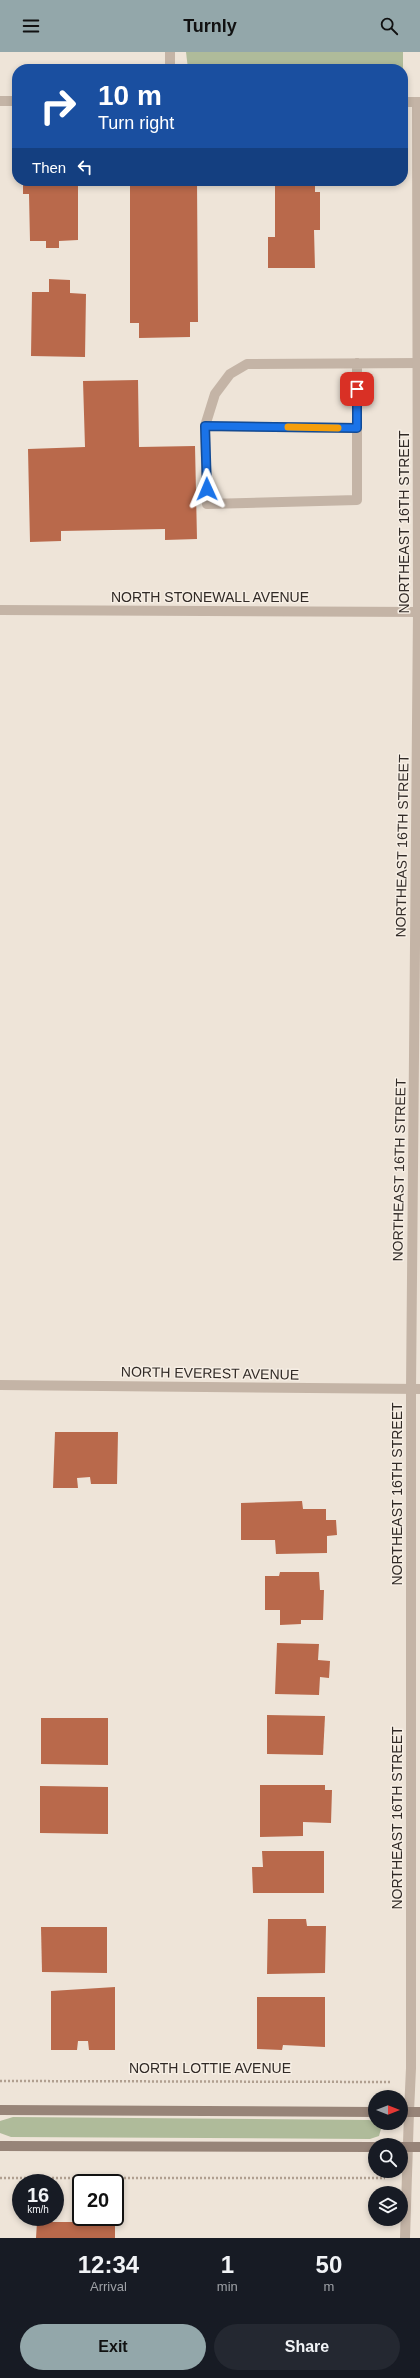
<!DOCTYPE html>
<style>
body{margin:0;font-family:Arial,sans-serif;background:#242831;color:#f1f3f6;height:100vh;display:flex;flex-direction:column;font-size:15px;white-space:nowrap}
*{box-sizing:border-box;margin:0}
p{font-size:13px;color:#9ea1a6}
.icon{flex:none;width:22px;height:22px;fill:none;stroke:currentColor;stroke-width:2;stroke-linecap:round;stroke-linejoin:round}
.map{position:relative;height:2186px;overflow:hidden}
.side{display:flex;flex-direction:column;background:#171b24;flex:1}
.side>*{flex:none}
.hud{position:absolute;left:12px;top:12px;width:396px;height:122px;border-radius:16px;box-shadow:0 2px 6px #0003;background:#1a4fa0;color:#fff;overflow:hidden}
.needle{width:26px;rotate:90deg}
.controls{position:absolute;left:368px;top:2038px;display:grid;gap:8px}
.controls a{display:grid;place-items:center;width:40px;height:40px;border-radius:50%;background:#171b24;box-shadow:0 2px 6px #0003;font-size:20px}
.speed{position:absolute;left:12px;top:2122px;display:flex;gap:8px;font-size:20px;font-weight:700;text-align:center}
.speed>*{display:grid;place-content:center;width:52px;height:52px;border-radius:50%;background:#171b24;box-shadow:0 2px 6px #0003;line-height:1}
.speed small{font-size:10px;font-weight:400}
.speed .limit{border:2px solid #111;border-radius:6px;background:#fff;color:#111}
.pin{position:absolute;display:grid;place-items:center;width:34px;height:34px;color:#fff;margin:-17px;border-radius:8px;box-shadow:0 2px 6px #0006}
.me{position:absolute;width:44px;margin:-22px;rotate:359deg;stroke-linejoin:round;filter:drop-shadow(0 0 3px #0008)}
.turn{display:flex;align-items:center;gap:14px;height:84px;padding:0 20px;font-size:18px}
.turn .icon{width:52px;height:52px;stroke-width:2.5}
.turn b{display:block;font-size:28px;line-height:34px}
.then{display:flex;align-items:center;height:38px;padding:0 20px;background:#0003;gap:8px;font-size:15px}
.eta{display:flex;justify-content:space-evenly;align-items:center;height:68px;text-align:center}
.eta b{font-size:24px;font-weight:700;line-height:28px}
.cta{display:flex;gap:8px;margin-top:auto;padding:8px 20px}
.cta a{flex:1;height:46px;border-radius:24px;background:#93a7aa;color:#111;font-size:16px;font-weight:700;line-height:46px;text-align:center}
.cta a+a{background:#242831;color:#f1f3f6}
header{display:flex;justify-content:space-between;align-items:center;height:52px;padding:0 20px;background:#93a7aa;color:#111;font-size:18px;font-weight:700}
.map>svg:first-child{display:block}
.green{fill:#afbb9a}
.building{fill:#b9694b}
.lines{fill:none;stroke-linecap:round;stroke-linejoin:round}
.path{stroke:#b09f90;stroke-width:2.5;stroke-dasharray:2 2;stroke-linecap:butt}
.service{stroke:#c4b4a6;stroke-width:10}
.minor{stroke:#c4b4a6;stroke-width:10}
.tertiary{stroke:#c4b4a6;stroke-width:10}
.secondary{stroke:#978478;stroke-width:10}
.route-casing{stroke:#114b97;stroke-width:10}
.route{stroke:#1a73e8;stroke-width:7}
.slow{stroke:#f59e0b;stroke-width:7}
.labels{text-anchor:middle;stroke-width:3;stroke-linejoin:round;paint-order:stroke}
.street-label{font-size:14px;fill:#312a26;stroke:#f6eee4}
</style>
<header><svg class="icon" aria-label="menu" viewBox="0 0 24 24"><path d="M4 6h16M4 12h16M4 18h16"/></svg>Turnly<svg class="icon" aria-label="search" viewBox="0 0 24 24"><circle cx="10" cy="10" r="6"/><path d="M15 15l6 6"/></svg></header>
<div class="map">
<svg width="420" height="2186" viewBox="0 0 420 2186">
<rect width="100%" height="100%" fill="#eee4d8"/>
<g class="green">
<path d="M186,0h217v17h-215z"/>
<path d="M13,2065l356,3 10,3 2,6 -2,7 -9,3 -359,-2 -11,-4v-12z"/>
</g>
<g class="building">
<path d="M23,129h55v59l-19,1v7h-13v-7h-16l-1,-47h-6z"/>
<path d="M130,129h67l1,141h-8v15l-51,1v-15h-9z"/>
<path d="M275,129h40v11h5v38h-6l1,38h-47v-31h7z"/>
<path d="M49,227l21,1v13l16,1 -1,63 -54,-1 1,-64h17z"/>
<path d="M138,328l1,67 56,-1 2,93 -32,1v-11l-104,2v10l-31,1 -2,-93 57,-2 -2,-66z"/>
<path d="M55,1380h63l-1,52h-26l-1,-7 -13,1 1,10h-25z"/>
<path d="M302,1449l1,8h23v11h10l1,15 -10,1v17l-51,1 -1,-14h-34v-37z"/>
<path d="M280,1520h39l1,18h4l-1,30h-22v4l-21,1v-15h-15v-34h14z"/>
<path d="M277,1591l42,1 -1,16 12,1 -1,17 -9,-1 -1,18 -44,-1z"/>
<path d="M267,1663l58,1 -2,39 -56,-1z"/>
<path d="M41,1666h67v47l-67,-1z"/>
<path d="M260,1733h65v5h7l-1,33 -28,-1v14l-43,1z"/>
<path d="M40,1734l68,1v47l-68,-1z"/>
<path d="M262,1799h62v42h-71l-1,-26h11z"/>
<path d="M268,1867h38l1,7h19l-1,47 -58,1z"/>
<path d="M41,1875h66v46l-65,-1z"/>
<path d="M115,1935v63h-26l-1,-9h-10l-1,9h-26v-59z"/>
<path d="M257,1945h68v50l-42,-2 -1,5 -25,-1z"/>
<path d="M109,2167l6,6v13h-79l1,-16h61l4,-2z"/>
</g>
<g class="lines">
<g class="path">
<path d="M0,2029l390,1"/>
<path d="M0,2126h385"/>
</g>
<g class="service">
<path d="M357,311v137l-150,4 -2,-78 10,-32 15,-20 17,-10 173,-1"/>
<path d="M205,374l152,2"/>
</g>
<g class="minor">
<path d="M170,17v-17"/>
<path d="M0,558l420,2"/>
<path d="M0,1333l420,4"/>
<path d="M409,2060l2,-44v-679l7,-777 -1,-510"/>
</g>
<g class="tertiary">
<path d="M0,49h17"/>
<path d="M403,50h17"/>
<path d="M405,2186l4,-126"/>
</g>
<g class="secondary">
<path d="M0,2058l375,2"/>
<path d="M401,2060h19"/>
<path d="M0,2094l375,1"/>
<path d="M401,2095h19"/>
</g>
</g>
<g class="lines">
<defs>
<path id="route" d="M207,437l-2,-63 152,2v-39"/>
</defs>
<use href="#route" class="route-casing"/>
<use href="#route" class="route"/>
<path class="slow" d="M288,375l50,1"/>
</g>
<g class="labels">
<g class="street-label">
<text transform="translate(404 470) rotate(-90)" y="5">NORTHEAST 16TH STREET</text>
<text x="210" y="550">NORTH STONEWALL AVENUE</text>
<text transform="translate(402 794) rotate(-89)" y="5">NORTHEAST 16TH STREET</text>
<text transform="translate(399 1118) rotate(-89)" y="5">NORTHEAST 16TH STREET</text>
<text transform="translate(210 1321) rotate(1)" y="5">NORTH EVEREST AVENUE</text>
<text transform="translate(397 1442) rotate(-90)" y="5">NORTHEAST 16TH STREET</text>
<text transform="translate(397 1766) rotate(-90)" y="5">NORTHEAST 16TH STREET</text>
<text x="210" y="2021">NORTH LOTTIE AVENUE</text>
</g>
</g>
</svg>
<div class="controls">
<a><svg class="needle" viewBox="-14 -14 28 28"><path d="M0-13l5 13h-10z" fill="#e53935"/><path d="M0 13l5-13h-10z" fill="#9ea1a6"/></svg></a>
<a><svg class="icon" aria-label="search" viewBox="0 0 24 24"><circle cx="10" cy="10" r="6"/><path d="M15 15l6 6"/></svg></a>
<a><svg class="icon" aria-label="layers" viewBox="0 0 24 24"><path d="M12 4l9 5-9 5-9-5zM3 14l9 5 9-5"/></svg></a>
</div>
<div class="speed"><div>16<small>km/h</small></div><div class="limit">20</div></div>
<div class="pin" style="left:357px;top:337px;background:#d93025"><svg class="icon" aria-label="arrive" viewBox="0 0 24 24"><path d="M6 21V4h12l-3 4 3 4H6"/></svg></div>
<svg class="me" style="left:207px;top:437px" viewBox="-20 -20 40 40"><path d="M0-17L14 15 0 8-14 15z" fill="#1a73e8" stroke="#fff" stroke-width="4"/></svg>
<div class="hud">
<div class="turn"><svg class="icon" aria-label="right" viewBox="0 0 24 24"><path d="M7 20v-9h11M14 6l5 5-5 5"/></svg><div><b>10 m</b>Turn right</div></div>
<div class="then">Then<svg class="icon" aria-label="left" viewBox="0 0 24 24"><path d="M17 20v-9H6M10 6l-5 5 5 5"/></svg></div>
</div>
</div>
<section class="side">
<div class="eta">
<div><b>12:34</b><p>Arrival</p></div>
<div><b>1</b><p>min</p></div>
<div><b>50</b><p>m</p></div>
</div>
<div class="cta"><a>Exit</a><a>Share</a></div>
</section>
